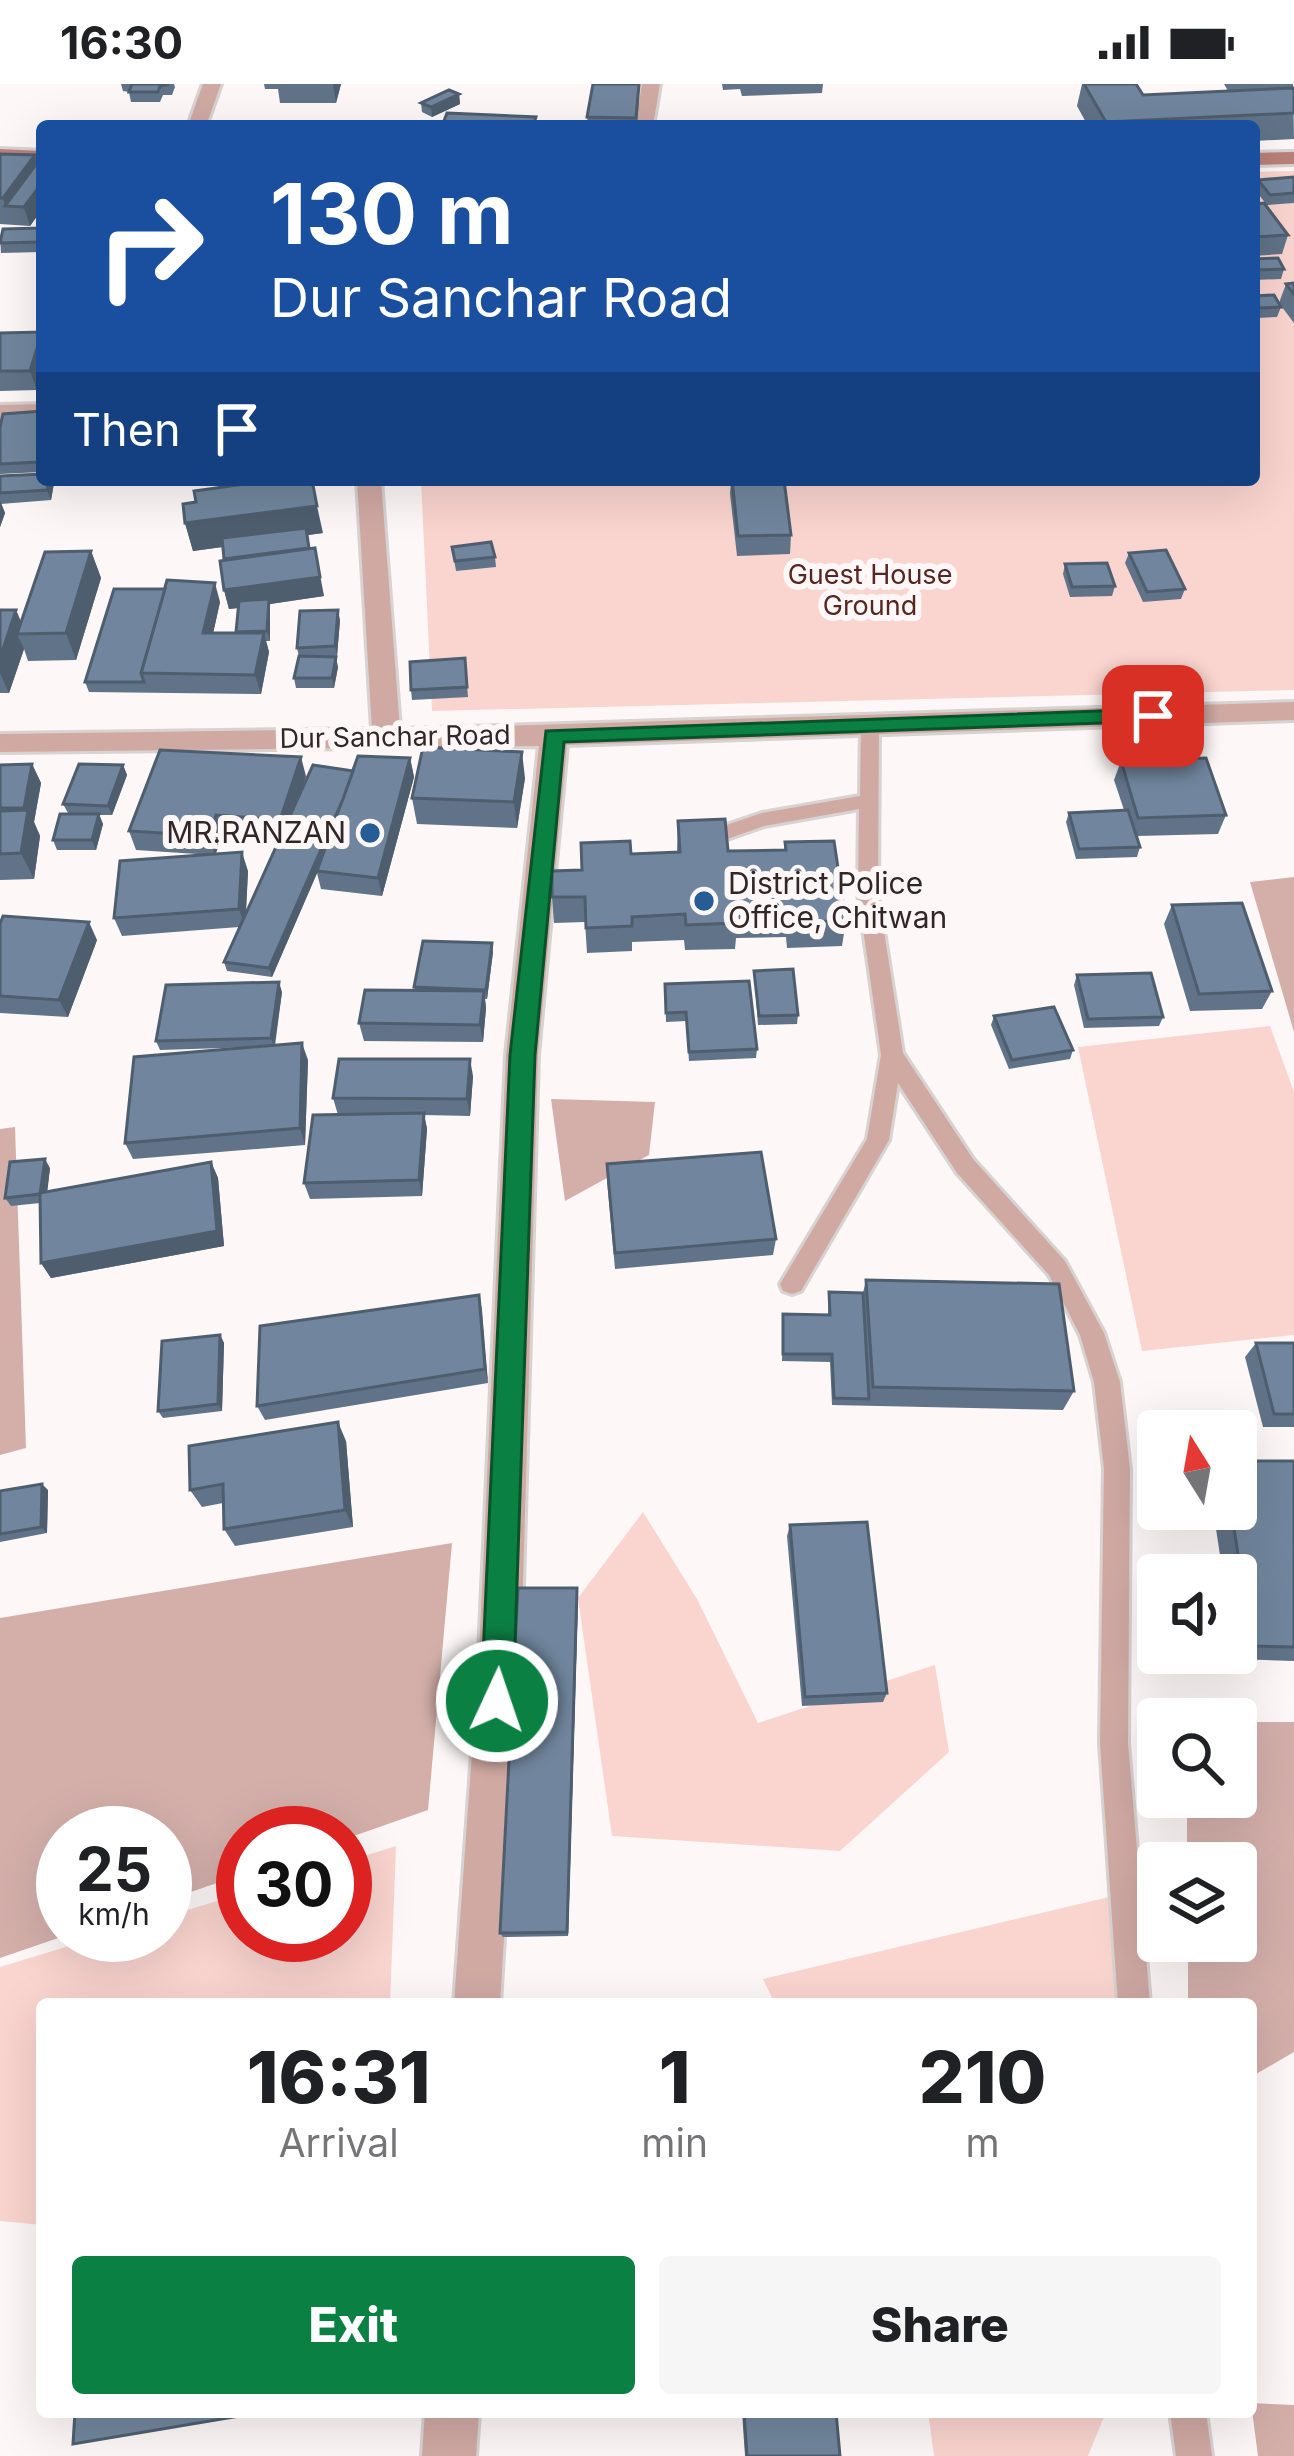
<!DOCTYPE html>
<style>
body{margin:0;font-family:Inter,sans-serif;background:#f6f6f6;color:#202124;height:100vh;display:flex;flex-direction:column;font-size:45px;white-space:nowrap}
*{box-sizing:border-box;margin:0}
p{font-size:39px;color:#757577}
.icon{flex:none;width:66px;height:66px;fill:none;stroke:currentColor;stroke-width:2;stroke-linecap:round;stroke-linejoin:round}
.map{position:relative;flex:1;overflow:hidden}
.sheet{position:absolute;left:36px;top:1914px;width:1221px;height:420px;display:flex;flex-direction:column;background:#fff;border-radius:12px;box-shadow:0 12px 48px #0002}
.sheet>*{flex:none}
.guide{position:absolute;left:36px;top:36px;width:1224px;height:366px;border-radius:12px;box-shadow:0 12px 48px #0002;background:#1a4fa0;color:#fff;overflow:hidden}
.needle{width:78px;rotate:349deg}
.controls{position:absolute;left:1137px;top:1326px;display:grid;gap:24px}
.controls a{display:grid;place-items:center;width:120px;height:120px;border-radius:12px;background:#fff;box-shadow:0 12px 48px #0002;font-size:60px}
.speed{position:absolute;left:36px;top:1722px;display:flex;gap:24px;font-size:60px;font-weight:700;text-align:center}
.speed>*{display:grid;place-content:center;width:156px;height:156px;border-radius:50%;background:#fff;box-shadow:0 12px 48px #0002;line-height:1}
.speed small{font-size:30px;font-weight:400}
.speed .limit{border:18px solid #d22;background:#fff;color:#111}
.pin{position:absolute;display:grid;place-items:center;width:102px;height:102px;color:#fff;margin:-51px;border-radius:24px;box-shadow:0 6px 18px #0006}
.me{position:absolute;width:132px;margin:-66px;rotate:3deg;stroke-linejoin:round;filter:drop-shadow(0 0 9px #0008)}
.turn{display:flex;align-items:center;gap:42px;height:252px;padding:0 36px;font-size:54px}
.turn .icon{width:156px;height:156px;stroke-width:2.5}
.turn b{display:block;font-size:84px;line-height:102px}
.then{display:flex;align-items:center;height:114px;padding:0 36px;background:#0003;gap:24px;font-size:45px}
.eta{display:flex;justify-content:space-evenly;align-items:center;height:204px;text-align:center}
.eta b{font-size:72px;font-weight:800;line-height:84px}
.action{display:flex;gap:24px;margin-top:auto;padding:24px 36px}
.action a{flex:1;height:138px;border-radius:12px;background:#0b8043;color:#fff;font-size:48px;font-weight:800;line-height:138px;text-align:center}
.action a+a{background:#f6f6f6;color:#202124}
.status{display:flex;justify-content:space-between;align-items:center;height:84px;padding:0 60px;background:#fff;direction:ltr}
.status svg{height:33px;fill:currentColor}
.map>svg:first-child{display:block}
.green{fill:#fad4cf}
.forest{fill:#d4afaa}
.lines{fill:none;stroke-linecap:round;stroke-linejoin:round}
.lane-casing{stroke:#d8d2d1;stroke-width:6}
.street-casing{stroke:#d8d2d1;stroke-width:6}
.secondary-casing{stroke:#d8d2d1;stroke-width:6}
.lane{fill:#d0a9a3;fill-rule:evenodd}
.street{fill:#d0a9a3;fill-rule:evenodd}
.secondary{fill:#b9817a;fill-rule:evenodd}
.wall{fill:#617388;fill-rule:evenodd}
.shaded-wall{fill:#4f5e6f}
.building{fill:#71869e;stroke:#4f5e6f;stroke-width:3}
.route{fill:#0b8043;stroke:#07532c;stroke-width:3}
.poi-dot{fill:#265d95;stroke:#fdf8f7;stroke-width:4.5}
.labels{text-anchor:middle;stroke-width:12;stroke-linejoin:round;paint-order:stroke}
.far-park-label{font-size:27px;fill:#572622;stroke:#fdf8f7}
.far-street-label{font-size:27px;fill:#312726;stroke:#fdf8f7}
.poi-label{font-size:30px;fill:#312726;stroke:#fdf8f7;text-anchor:end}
</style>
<div class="status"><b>16:30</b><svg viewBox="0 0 49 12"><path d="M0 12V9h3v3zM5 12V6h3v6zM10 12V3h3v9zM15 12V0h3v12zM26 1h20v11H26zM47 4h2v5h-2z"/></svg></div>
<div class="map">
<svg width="1294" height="2372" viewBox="0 0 1294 2372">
<rect width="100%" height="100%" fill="#fdf8f7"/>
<g class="green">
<path d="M1294,87v519l-862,21 -11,-231h833v-308z"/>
<path d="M1270,942l24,66v243l-152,16 -64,-304z"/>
<path d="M643,1428l54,87 61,124 177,-58 14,87 -109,99 -228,-15 -34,-238z"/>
<path d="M396,1762l-6,158h-348v221l-42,-4v-254l105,-32h60v-18l78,-24v42h102v-73z"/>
<path d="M1126,1809l6,83 -15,28h-342l-12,-25z"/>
<path d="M928,2328h178l-18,44h-154z"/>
</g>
<g class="forest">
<path d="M1294,793v155l-44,-150z"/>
<path d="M551,1015l104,3 -6,53 -84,46z"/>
<path d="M15,1043l11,321 -26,7v-326z"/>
<path d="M452,1459l-24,267 -83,29v-6h-102v41l-78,27v-68h-102v102h4l-67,23v-340z"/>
<path d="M1236,1638h58v330l-43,25v-73h-63v-63h48v-78h-49v-66h49z"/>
<path d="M1251,2319l43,2v51h-36z"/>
</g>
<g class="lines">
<defs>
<g id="lane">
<path d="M870,635l9,6 -1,168 25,160 70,106 92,102 39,72 16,49 10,87 -2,274 22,261h-32l-18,-261 4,-274 -10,-87 -14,-47 -31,-60 -92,-102 -59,-90 -9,57 -88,151 -9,3 -9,-3 -3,-7 87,-145 14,-84 -23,-162 1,-84 -95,17 -51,18 -10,-7 3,-5 56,-19 98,-17 1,-71z"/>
<path d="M1170,2328h36l6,44h-36z"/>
</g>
<g id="street">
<path d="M203,0h18l-15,42h-18z"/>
<path d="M642,0h18l-7,42h-18z"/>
<path d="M42,320v14l-42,1v-14z"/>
<path d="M357,396h24l19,249 894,-27v18l-727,25 -29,310 -17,600 -21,349h-46l25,-349 27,-600 33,-309 -539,6v-18l372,-5z"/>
<path d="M425,2328h54l-3,44h-54z"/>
</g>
<g id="secondary">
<path d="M0,65l42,2v12l-42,-2z"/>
<path d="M1294,68v12l-40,1v-12z"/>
</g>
</defs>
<use href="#lane" class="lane-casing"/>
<use href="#street" class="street-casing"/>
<use href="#secondary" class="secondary-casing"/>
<use href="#lane" class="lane"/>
<use href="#street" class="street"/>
<use href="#secondary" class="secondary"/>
</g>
<g class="wall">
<path d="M121,0h53l1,3 -3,8h-9l-3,7h-29l-2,-10 -6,-1z"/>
<path d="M264,0h77l-5,19h-56l-2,-14h-13z"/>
<path d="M722,0h101l-1,9 -80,3 -2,-7 -17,1z"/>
<path d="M1082,0h54l7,11 85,-4 -4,-7h69l1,55 -40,2v-15h-166l-11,-20z"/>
<path d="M459,10l1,10 -28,13 -10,-5 -1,-9z"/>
<path d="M639,16l-2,26h-49l-1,-9z"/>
<path d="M0,70l42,9v46l-12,17 -30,-2z"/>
<path d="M1294,93v26l-27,2 -12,-15 3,-10z"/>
<path d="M1254,116l34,35 -6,19 -28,2z"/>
<path d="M42,144v24l-41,1 -1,-16z"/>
<path d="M1254,175l30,10 -3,10 -27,1z"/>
<path d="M1294,199v40l-15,-20 7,-19z"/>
<path d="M1254,212l27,11 -4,10 -20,1 -3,-5z"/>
<path d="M42,248v42l-5,16 -37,1v-58z"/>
<path d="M42,327v61l-42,2v-47z"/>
<path d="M0,392l54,7 -3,17 -50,4 4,9 -5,14z"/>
<path d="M731,396h53l7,55 -1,19 -53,2 -7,-62z"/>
<path d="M185,439l138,10 -16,2 3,14 14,47 -54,8v37h-4l3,11 -8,42 -172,-2 -4,-10 135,-80 -7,31h23l2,-25 -9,1 -5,-19 -1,-43 -30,4z"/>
<path d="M452,463l43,10 1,10 -40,4z"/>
<path d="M91,467l10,27 -25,82 -48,1 -4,-12 -15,44h-9v-83h16l5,12z"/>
<path d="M1129,469l56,36 -4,10 -38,3 -18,-39z"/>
<path d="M1065,480l50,22 -3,10 -42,1 -7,-23z"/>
<path d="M340,536l-3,36 -10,1 11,10 -4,21h-38l-2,-10 5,-21 -2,-9z"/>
<path d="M465,574l3,39 -56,3 -1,-10z"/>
<path d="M410,674l4,19 -32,119 -61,-7 -4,-16 -45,104 -45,-6 -3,-9 15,-35 -117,9 -8,-18 98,-63 -76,-5 -7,-19 177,-55 -7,20 54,-25zM222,750l58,5 -34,74 2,-42 -32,-17z"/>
<path d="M1121,677l105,54 -8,19 -81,2 3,11 -3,10 -61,2 -10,-37 3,-9 55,-3 -10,-30z"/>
<path d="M32,680l9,19 -7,39 6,14 -6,43 -34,1v-115z"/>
<path d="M123,681l4,10 -15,40h-13l4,9 -7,26h-39l-4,-10 15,-27 -5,-9z"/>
<path d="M525,694l-8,50 -100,-4 -5,-26z"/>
<path d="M678,737l50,30 56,-1 1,-8 61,79 -4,25 -55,2 -1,-11 -50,1 -1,11 -50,1 -1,-10 -52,2v9l-45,2 -2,-31 -31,1 -2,-26 30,-27 49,-16 46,-2z"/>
<path d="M1172,821l100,86 -10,18 -72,2 -26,-87z"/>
<path d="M0,840l97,16 -29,77 -68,-4z"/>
<path d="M493,868l-6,47h-2l1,9 -3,34 -119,-1 -5,-18 56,-33 -1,-3z"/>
<path d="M754,887l44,44 -1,9 -39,1z"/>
<path d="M1077,891l86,42 -4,9 -75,2 -10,-43z"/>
<path d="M665,900l92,65 -1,9 -67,3 -3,-40 -20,1z"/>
<path d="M282,908l-7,54 33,14 -3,85 -172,14 -8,-16 130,-96 -95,3 -4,-9z"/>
<path d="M994,932l79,34 -3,9 -61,10 -18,-44z"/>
<path d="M473,992l-3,40 -46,-1 3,14 -5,67 -112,3 -6,-16 34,-68 -5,-17z"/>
<path d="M211,1078l7,16 6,68 -173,32 -10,-15 -1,-60 -29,3 -6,-8 45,-30 -3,23z"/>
<path d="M607,1096l169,59 -3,16 -158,14z"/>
<path d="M866,1196l208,111 -11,19 -231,-5 -2,-43 -48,-1 1,-47 45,1 1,-23 34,1z"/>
<path d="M479,1211l9,88 -223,37 -8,-14z"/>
<path d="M220,1251l4,8 -2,68 -59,7 -5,-7z"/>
<path d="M1256,1259h38v84h-31l-18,-70z"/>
<path d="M346,1357l7,86 -118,19 -11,-17 -1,-26 -21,4 -12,-17z"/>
<path d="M1294,1377v200l-59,-2 1,-84h-13l-10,-66h23z"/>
<path d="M48,1406l-1,43 -47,9v-51z"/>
<path d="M790,1441l97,168 -4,9 -81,4 -15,-170z"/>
<path d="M578,1514l-10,338 -65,1 -3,-4z"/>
<path d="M742,2328h94l4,44h-95z"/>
</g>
<g class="shaded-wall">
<path d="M333,0h8l-5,19z"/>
<path d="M459,10l1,10 -28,13 -1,-10z"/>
<path d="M35,71l7,24 -37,27 -2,-8z"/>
<path d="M42,99v26l-12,17 -6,-19z"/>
<path d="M42,250v30h-3l3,10 -5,16 -7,-19z"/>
<path d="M49,396h4l1,3 -3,17 -4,-10z"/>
<path d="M84,396h47l-45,5z"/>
<path d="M0,416l5,13 -5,14z"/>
<path d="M317,422l6,27 -130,18 -8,-28z"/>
<path d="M315,464l9,48 -54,8v37l-3,-10 2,-27 -40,5 -5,-19z"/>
<path d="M91,467l10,27 -25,82 -10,-27z"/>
<path d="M215,499l5,19 -11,50 -6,-19z"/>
<path d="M16,526l10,24h-9l7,15 -15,44 -9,-20v-15z"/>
<path d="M338,526l2,10 -3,36 -2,-10z"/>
<path d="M264,549l5,19 -8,42 -6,-19z"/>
<path d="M336,573l2,10 -4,21 -2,-10z"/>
<path d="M522,668l3,26 -8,50 -3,-26z"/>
<path d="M301,673l5,19 -21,63 -5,-19z"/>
<path d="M410,674l4,19 -32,119 -4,-18z"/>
<path d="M32,680l9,19 -7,39 6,14 -6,43 -13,-26 7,-39 -4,-6z"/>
<path d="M123,681l4,10 -15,40 -4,-9z"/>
<path d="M355,687l2,10 -85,196 -3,-9z"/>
<path d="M99,730l4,10 -7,26 -4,-10z"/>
<path d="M216,731l6,19 -7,21 -6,-19z"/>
<path d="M242,768l6,19 -3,56 -6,-18z"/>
<path d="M89,838l8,18 -29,77 -9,-17z"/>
<path d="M492,859l1,9 -6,47 -1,-9z"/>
<path d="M279,898l3,10 -8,55 -3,-9z"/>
<path d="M484,907l2,17 -3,34 -3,-17z"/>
<path d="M302,959l6,17 -3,85 -5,-17z"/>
<path d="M470,975l3,17 -3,40 -3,-17z"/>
<path d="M424,1029l3,16 -5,67 -3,-16z"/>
<path d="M45,1075l5,9 -4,35 -6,-9z"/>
<path d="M211,1078l7,16 6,68 -173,32 -10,-15z"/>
<path d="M479,1211l3,15 6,73 -3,-14z"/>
<path d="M220,1251l4,8 -2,68 -4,-7z"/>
<path d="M338,1338l8,19 7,86 -8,-17z"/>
<path d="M42,1400l6,6 -1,43 -6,-6z"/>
<path d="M577,1504l1,10 -10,338 -1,-4z"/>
</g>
<g class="building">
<path d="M132,0h38l-10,2 -2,6h-29z"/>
<path d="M593,0h46l-3,34 -49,-1z"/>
<path d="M1084,0h52l7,11 151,-7v25l-188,9z"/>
<path d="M449,6l10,4 -28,13 -10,-4z"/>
<path d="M447,29l89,4 -3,9h-91z"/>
<path d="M0,70l35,1 -32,43h-3z"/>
<path d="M37,79h5v20l-18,24 -19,-1z"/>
<path d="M1294,93v16l-24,2 -12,-15z"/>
<path d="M1264,119l24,32 -34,2v-33z"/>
<path d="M42,144l-3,14 -39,1 3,-14z"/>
<path d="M1278,174l6,11 -30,1v-11z"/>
<path d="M1294,199v12l-8,-11z"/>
<path d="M1274,211l7,12 -21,1 -6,-10v-2z"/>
<path d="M42,248l-12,39h-30v-38z"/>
<path d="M42,327v30l-4,21 -38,2v-37l3,-13z"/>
<path d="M42,390v6h7l-2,10 -47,3v-17z"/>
<path d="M274,396h38l5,26 -132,17 -2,-19 13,-2 -2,-11z"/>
<path d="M732,396h52l7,55 -53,1z"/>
<path d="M306,444l3,20 -85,11 -2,-21z"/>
<path d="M491,458l4,15 -40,4 -3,-14z"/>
<path d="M315,464l5,29 -96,13 -4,-29z"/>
<path d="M1166,466l19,39 -38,3 -18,-39z"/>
<path d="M91,467l-25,82 -49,1 28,-82z"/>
<path d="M1107,479l8,23 -43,1 -7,-23z"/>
<path d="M167,496l48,3 -12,50h61l-9,42 -114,-2z"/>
<path d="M114,505h51l-24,84 3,9h-59z"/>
<path d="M269,515l-2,32 -31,1 3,-31z"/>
<path d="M0,526h16l-16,48z"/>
<path d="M338,526l-3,36 -38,2 3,-37z"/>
<path d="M299,572l37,1 -4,21h-38z"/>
<path d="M465,574l2,29 -56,3 -1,-28z"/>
<path d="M423,663l99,5 -8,50 -102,-4z"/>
<path d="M160,666l141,7 -21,63 -64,-5 -7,21 -80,-5z"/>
<path d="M358,672l52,2 -32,120 -61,-7z"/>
<path d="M1206,674l20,57 -88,3 -17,-57z"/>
<path d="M32,680l-8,44h-24v-43z"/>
<path d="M79,680l44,1 -15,41 -45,-2z"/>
<path d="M313,681l40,6 -10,28 -74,169 -45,-6z"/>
<path d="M28,726l-7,43 -21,1v-43z"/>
<path d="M1128,726l12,37 -61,2 -10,-36z"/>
<path d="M60,730h39l-7,26h-39z"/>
<path d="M725,735l3,32 58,-1 -1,-8 49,-1 12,80 -56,1 -1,-10 -53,1 1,10 -51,2 -1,-11 -53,3v9l-46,2 -1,-31h-33v-26l30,-1 -1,-27 49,-2 1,13 49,-2 -2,-31z"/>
<path d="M242,768l-3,57 -125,9 6,-57z"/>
<path d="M1242,819l30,88 -73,3 -27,-89z"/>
<path d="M3,832l86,6 -30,78 -59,-4v-72z"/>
<path d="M423,857l69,2 -6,47 -72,-3z"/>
<path d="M793,885l5,46 -39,1 -5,-45z"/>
<path d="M1151,889l12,44 -75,2 -11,-44z"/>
<path d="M749,897l8,68 -68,3 -3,-40 -20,1 -1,-29z"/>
<path d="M279,898l-8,56 -115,3 10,-56z"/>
<path d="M365,906l119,1 -4,34 -121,-2z"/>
<path d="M1054,923l19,43 -61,10 -18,-44z"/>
<path d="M302,959l-2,85 -175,15 9,-86z"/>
<path d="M339,975h131l-3,40 -134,-1z"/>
<path d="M424,1029l-5,67 -115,3 9,-68z"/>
<path d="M761,1068l15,87 -161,14 -8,-89z"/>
<path d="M45,1075l-5,35 -35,4 5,-36z"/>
<path d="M211,1078l6,69 -176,32 -1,-70z"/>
<path d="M866,1196l193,4 15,107 -201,-4z"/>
<path d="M829,1208l34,1 6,106 -35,-1 -2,-44h-49v-40l47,1z"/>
<path d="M479,1211l6,74 -228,37 3,-80z"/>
<path d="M220,1251l-2,69 -60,7 4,-70z"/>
<path d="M1256,1259h38v71h-20z"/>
<path d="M338,1338l7,88 -121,19 -1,-45 -33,6 -1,-44z"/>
<path d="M1236,1377h58v186l-42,-1 -21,-137h5z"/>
<path d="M42,1400l-1,43 -41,7v-43z"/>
<path d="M867,1438l20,171 -82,4 -15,-172z"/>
<path d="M518,1504h59l-10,344 -67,1z"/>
<path d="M75,2328h189l-191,32z"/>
<path d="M744,2328h92l4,44h-93z"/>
</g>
<path class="route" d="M1153,625l10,7 -3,5 -596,21 -29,313 -22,646 -5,11 -11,5 -12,-5 -4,-11 29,-646 36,-324z"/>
<g class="poi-dot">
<circle cx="370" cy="749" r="12"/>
<circle cx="704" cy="817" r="12"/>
</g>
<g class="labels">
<g class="far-park-label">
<text x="870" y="500">Guest House<tspan x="870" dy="31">Ground</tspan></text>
</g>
<g class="far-street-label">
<text transform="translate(395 653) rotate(-1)" y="9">Dur Sanchar Road</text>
</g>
<g class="poi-label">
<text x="346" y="759">MR.RANZAN</text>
<text x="728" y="810" text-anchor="start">District Police<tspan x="728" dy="34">Office, Chitwan</tspan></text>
</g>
</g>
</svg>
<div class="controls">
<a><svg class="needle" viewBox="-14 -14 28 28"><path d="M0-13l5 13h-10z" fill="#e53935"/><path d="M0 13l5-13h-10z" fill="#757577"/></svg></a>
<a><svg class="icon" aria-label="sound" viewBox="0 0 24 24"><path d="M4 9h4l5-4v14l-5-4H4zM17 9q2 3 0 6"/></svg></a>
<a><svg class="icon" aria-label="search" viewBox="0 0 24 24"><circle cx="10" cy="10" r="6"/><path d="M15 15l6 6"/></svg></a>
<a><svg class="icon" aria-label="layers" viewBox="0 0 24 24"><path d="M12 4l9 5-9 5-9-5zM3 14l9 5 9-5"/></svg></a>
</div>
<div class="speed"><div>25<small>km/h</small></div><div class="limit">30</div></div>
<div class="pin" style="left:1153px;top:632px;background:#d93025"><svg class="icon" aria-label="arrive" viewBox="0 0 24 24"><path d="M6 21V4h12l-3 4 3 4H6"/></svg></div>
<svg class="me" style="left:497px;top:1617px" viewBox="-20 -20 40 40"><circle r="17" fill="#0b8043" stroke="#fff" stroke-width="3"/><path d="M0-11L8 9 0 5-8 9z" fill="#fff"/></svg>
<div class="guide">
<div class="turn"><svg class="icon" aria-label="right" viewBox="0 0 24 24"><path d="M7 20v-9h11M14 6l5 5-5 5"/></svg><div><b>130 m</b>Dur Sanchar Road</div></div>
<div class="then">Then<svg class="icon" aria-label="arrive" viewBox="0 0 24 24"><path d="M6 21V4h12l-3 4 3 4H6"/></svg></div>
</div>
<section class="sheet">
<div class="eta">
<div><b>16:31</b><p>Arrival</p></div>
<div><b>1</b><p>min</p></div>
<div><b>210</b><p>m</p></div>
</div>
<div class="action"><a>Exit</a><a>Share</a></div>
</section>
</div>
